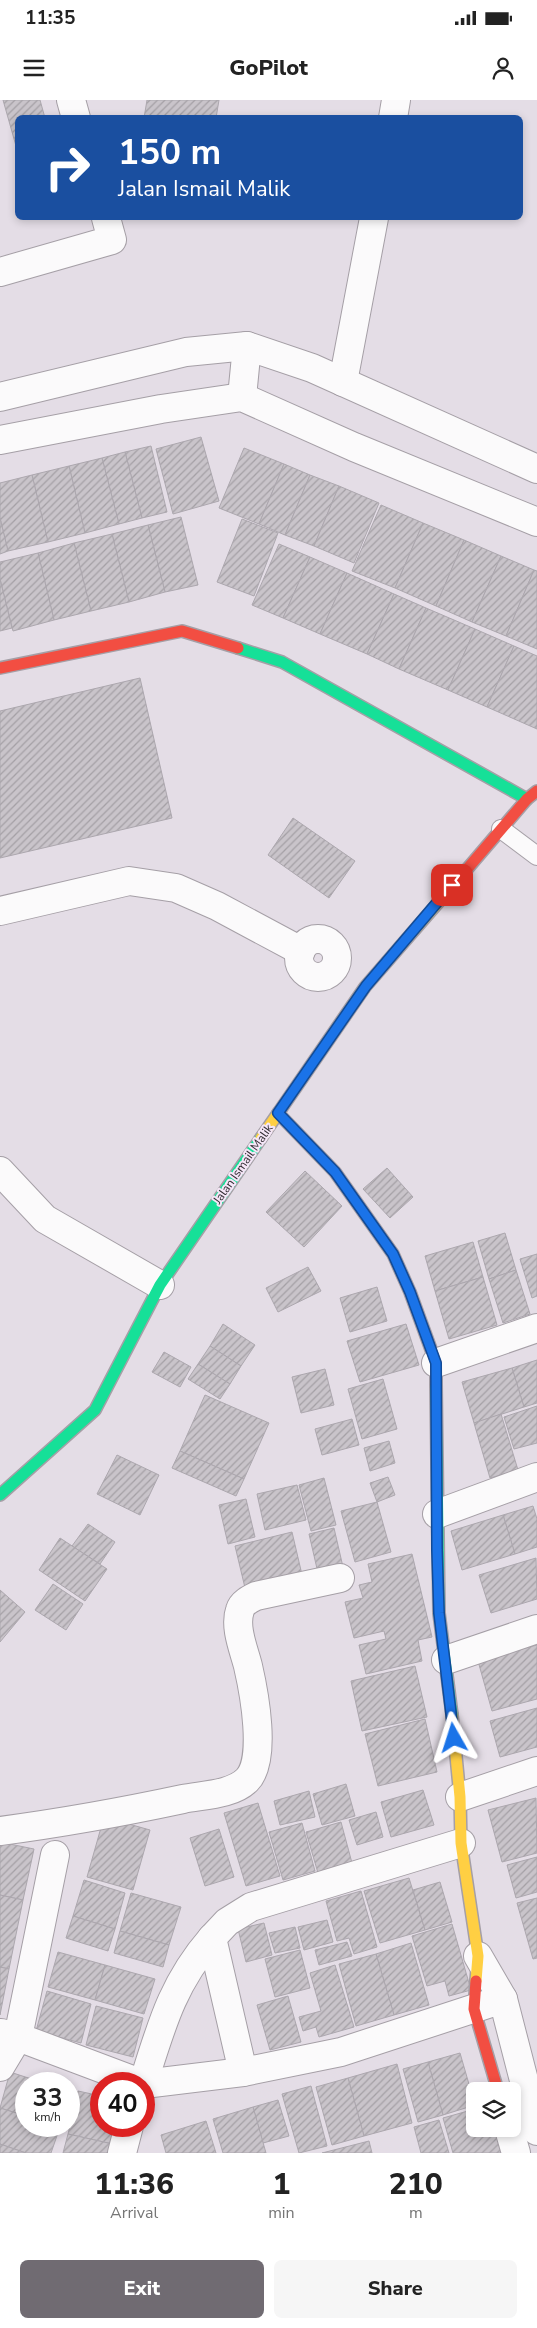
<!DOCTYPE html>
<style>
body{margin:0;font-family:"Nunito Sans",sans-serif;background:#f6f6f6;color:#222;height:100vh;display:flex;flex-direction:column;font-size:19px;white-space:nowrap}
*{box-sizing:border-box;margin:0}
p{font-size:16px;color:#767676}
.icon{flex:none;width:28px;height:28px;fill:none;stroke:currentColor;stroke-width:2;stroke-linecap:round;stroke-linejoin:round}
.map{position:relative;height:2053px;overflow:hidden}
.panel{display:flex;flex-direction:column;background:#fff;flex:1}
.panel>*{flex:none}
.guide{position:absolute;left:15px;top:15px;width:508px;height:105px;border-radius:8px;box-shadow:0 2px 8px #0003;background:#1a4fa0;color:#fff;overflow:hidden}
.fabs{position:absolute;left:466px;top:1982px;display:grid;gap:10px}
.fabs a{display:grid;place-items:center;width:55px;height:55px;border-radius:8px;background:#fff;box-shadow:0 2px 8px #0003;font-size:25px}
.speed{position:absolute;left:15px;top:1972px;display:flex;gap:10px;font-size:25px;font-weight:700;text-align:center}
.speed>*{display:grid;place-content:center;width:65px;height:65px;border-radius:50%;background:#fff;box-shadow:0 2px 8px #0003;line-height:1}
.speed small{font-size:12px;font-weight:400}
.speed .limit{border:8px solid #d22;background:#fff;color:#111}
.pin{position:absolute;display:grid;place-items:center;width:42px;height:42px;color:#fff;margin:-21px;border-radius:10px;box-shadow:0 2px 8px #0006}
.me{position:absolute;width:55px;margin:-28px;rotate:354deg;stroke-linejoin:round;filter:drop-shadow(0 0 4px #0008)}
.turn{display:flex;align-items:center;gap:18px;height:105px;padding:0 20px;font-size:22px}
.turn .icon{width:65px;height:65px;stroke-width:2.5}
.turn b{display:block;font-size:35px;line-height:42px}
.eta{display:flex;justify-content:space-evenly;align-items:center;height:85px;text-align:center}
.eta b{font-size:30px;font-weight:800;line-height:35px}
.cta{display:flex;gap:10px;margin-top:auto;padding:10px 20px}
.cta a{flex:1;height:58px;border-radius:8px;background:#706b72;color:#fff;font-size:20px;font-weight:800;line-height:58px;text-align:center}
.cta a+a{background:#f6f6f6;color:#222}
.status{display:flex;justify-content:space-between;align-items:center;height:35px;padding:0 25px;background:#fff;direction:ltr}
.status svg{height:14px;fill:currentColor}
header{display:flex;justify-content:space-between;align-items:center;height:65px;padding:0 20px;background:#fff;font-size:22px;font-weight:800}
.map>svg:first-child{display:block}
.building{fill:url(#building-hatch);stroke:#aca7ae}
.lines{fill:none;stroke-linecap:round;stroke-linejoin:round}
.lane-casing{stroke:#a59fa6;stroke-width:20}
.street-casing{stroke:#a59fa6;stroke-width:30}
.fast-casing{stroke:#a59fa6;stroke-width:14}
.slow-casing{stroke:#a59fa6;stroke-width:14}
.jam-casing{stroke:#a59fa6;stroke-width:14}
.lane{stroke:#fbfafb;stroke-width:18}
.street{stroke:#fbfafb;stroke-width:28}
.fast{stroke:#16e098;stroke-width:11}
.slow{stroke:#ffcf43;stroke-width:11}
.jam{stroke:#f24e42;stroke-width:11}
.route-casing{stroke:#114b97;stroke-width:12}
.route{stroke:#1a73e8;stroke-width:9}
.labels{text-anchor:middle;stroke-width:4;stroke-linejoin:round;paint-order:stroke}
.street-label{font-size:12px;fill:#322d33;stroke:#f5e6f7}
</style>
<div class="status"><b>11:35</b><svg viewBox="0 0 49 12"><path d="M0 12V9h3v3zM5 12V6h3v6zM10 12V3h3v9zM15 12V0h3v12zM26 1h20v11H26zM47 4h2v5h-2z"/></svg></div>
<header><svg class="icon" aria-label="menu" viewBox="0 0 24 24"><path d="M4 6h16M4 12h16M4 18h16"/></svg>GoPilot<svg class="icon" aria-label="person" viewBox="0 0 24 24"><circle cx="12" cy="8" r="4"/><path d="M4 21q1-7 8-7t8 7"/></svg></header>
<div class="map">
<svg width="537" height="2053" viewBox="0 0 537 2053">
<defs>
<pattern id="building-hatch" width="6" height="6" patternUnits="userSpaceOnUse" patternTransform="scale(1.25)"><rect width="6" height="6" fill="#c9c4ca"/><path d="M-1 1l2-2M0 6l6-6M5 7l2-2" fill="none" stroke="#a4a0a5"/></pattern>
</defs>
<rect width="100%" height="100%" fill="#e4dde6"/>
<g class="building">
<path d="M3,0h37l5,18h-27v35z"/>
<path d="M147,0h72l-3,18h-72z"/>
<path d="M201,337l18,64 -46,13 -17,-65z"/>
<path d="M151,346l16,66 -25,6 -17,-66z"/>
<path d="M244,348l40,16 -25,60 -40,-16z"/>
<path d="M125,352l17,66 -23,6 -17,-66z"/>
<path d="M102,358l17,66 -34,9 -16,-67z"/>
<path d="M284,364l26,11 -25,60 -26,-11z"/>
<path d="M69,366l16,67 -37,9 -16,-67z"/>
<path d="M32,375l16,67 -40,9 -8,-33v-35z"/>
<path d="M310,375l29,11 -25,60 -29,-11z"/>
<path d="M339,386l40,17 -25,60 -40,-17z"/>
<path d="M381,405l42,18 -28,65 -43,-17z"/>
<path d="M181,417l17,68 -33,7 -17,-67z"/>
<path d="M0,418l8,33 -8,3z"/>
<path d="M242,419l36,14 -24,63 -37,-14z"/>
<path d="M423,423l41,17 -28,66 -41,-18z"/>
<path d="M148,425l17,67 -36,10 -17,-68z"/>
<path d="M112,434l17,68 -38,9 -17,-68z"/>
<path d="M464,440l37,16 -29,66 -36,-16z"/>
<path d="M74,443l17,68 -37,9 -16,-67z"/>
<path d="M279,444l31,13 -27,61 -31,-13z"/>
<path d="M38,453l16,67 -41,11 -13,-52v-17z"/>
<path d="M501,456l33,14 -28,66 -34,-14z"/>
<path d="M310,457l37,16 -27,61 -37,-16z"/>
<path d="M534,470l3,1v78l-31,-13z"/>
<path d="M347,473l47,21 -27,60 -47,-20z"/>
<path d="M0,479l12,49 -12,3z"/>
<path d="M394,494l32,14 -27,61 -32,-15z"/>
<path d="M426,508l49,21 -27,61 -49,-21z"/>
<path d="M475,529l39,17 -27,61 -39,-17z"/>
<path d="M514,546l23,10v73l-50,-22z"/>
<path d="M140,578l32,140 -172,40v-147z"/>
<path d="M293,718l62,43 -26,37 -61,-43z"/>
<path d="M387,1068l26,29 -23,21 -27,-29z"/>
<path d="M305,1071l37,35 -38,41 -38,-35z"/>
<path d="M505,1133l11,37 -27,9 -11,-38z"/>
<path d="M473,1142l10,35 -48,14 -10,-35z"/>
<path d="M537,1154v42l-5,2 -12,-39z"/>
<path d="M308,1167l13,24 -43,21 -12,-24z"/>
<path d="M516,1170l14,44 -27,9 -14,-44z"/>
<path d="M483,1177l14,48 -48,14 -14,-48z"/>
<path d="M377,1187l10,34 -37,11 -10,-34z"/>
<path d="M223,1224l32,21 -14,21 -31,-20z"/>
<path d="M406,1224l13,41 -59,17 -13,-41z"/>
<path d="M210,1246l31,20 -11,18 -32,-20z"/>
<path d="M164,1252l27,15 -11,20 -28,-15z"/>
<path d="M537,1260v43l-13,4 -12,-39z"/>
<path d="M198,1264l32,20 -10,15 -32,-20z"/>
<path d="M512,1268l12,39 -50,16 -12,-41z"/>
<path d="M325,1269l9,36 -33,8 -9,-36z"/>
<path d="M383,1279l14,50 -35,10 -14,-50z"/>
<path d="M205,1295l64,28 -25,56 -64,-28z"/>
<path d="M537,1306v37l-23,6 -10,-32z"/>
<path d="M501,1314l17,56 -28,8 -16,-55z"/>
<path d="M352,1319l7,26 -37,10 -7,-26z"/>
<path d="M389,1341l6,22 -25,8 -6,-23z"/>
<path d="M180,1351l64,28 -8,17 -64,-28z"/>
<path d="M117,1355l42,20 -19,40 -43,-21z"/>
<path d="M388,1377l7,18 -18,7 -7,-19z"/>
<path d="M324,1378l12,47 -25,6 -12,-46z"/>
<path d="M297,1385l9,35 -41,10 -8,-36z"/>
<path d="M246,1399l9,38 -27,7 -9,-39z"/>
<path d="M377,1402l14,50 -36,10 -14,-51z"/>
<path d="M533,1406l4,13v28l-22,7 -12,-39z"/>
<path d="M503,1415l12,39 -53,16 -11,-39z"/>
<path d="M88,1424l27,18 -15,22 -28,-18z"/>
<path d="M334,1428l9,39 -25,6 -9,-39z"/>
<path d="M292,1432l11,47 -57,13 -11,-46z"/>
<path d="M60,1438l47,31 -22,32 -46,-31z"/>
<path d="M412,1454l20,83 -14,3 4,21 -56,13 -7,-29 27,-6 -2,-8 -30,7 -9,-36 18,-4 -4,-13 13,-3 -4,-18z"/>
<path d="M536,1458l1,41 -46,14 -12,-38z"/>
<path d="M53,1484l30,20 -17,26 -31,-20z"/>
<path d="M0,1490l25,22 -25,30z"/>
<path d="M537,1545v54l-45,12 -14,-50z"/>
<path d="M415,1566l12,51 -65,14 -11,-50z"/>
<path d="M537,1608v39l-37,10 -10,-36z"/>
<path d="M425,1619l12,53 -59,14 -13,-52z"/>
<path d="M346,1684l9,32 -33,9 -9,-31z"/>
<path d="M423,1690l11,35 -43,12 -10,-35z"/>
<path d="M309,1691l6,26 -35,8 -6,-24z"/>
<path d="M536,1698l1,55 -35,9 -14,-52z"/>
<path d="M258,1703l22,73 -34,10 -22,-73z"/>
<path d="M376,1712l7,25 -26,8 -8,-25z"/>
<path d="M104,1717l46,13 -17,60 -46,-13z"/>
<path d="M341,1722l11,41 -34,10 -12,-41z"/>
<path d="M302,1723l13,48 -32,9 -14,-48z"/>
<path d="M219,1729l15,48 -29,9 -15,-48z"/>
<path d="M0,1742l34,7 -11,51 -23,-5z"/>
<path d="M537,1757v35l-21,6 -9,-33z"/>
<path d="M409,1778l16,52 -45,13 -16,-52z"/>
<path d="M84,1780l41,13 -10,36 -42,-13z"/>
<path d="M440,1782l12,40 -27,8 -12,-40z"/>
<path d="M361,1791l16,56 -23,7 -5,-16 -12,3 -11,-40z"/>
<path d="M131,1793l50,14 -12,38 -49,-14z"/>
<path d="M0,1795l23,5 -14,69 -9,-2z"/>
<path d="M537,1798v60l-4,1 -16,-56z"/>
<path d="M73,1816l42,13 -7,22 -42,-13z"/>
<path d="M327,1820l6,22 -29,8 -6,-23z"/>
<path d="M264,1823l8,32 -26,7 -8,-33z"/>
<path d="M452,1824l19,66 -22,6 -4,-15 -18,5 -15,-50z"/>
<path d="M295,1827l5,21 -25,5 -6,-20z"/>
<path d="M120,1831l49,14 -6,22 -49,-14z"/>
<path d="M347,1842l5,14 -33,9 -4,-15z"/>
<path d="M411,1843l18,62 -35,10 -18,-61z"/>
<path d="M300,1850l10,38 -35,9 -10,-38z"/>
<path d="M58,1852l47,13 -10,35 -47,-13z"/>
<path d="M376,1854l18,61 -38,11 -17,-62z"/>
<path d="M105,1865l50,14 -11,35 -49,-14z"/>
<path d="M335,1865l19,62 -35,10 -3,-10 -13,4 -4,-14 22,-6 -11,-38z"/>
<path d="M0,1867l9,2 -9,46z"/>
<path d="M47,1891l44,13 -10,39 -45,-12z"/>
<path d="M288,1896l13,46 -31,8 -13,-45z"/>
<path d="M96,1906l47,12 -10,39 -47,-12z"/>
<path d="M460,1953l15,52 -32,10 -15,-53z"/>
<path d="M428,1962l15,53 -25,7 -15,-53z"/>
<path d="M397,1964l15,59 -48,13 -16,-58z"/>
<path d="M10,1972l37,12h-21v32l-26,-8z"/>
<path d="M348,1978l16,58 -32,9 -16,-58z"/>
<path d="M311,1986l16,60 -28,7 -17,-59z"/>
<path d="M78,1991l23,5v30h20l-4,19 -49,-11z"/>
<path d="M278,2000l11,36 -26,7 -10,-36z"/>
<path d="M253,2007l13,46h-43l-10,-34z"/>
<path d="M0,2008l26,8v10l34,1 -9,26h-25l-26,-9z"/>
<path d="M475,2009v20h21l7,24h-50l-10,-35z"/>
<path d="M439,2020l10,33h-28l-7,-26z"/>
<path d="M206,2021l10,32h-50l-5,-18z"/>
<path d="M68,2034l49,11 -2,8h-52z"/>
<path d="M369,2041l3,12h-50z"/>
<path d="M0,2044l26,9h-26z"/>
</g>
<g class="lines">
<defs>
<path id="lane" d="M501,729l36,27"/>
<g id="street">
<path d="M71,0l5,18"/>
<path d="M393,18l3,-18"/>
<path d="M0,172l112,-32 -6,-22"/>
<path d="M343,282l31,-164"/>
<path d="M0,297l186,-45 61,-6 65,22 225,101"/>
<path d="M242,297l5,-51"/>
<path d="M0,340l161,-31 81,-12 112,50 183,75"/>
<path d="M0,811l129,-30 47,7 41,18 84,45"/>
<circle cx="318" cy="858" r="19"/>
<path d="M0,1071l45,48 115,66"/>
<path d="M436,1263l101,-35"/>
<path d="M437,1414l100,-37"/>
<path d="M446,1560l91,-31"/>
<path d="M460,1697l77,-26"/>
<path d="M0,1731c61,-8 122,-19 183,-32 19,-4 49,-4 64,-19 20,-20 7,-88 1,-114 -4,-16 -14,-39 -8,-56 2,-7 10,-11 16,-14l84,-18"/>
<path d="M478,1856l25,43 34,132"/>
<path d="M1,1933l17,4 125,47"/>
<path d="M0,1967l18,-30 37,-182"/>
<path d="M243,1972l-31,-134 15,-16 24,-15 210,-64"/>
<path d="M143,1984c18,-57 29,-100 69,-146"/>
<path d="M144,1984l99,-12 98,-20 162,-53"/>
<path d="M509,2029l7,24"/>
<path d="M122,2053l7,-27"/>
</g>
<g id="fast">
<path d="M238,548l44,14 245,137"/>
<path d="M436,1284l3,229 13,102"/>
<path d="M0,1395l95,-85 65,-125 101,-147"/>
</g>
<g id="slow">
<path d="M261,1038l104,-151 85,-98"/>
<path d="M452,1615l8,82 1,46 17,113 -2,25"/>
</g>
<g id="jam">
<path d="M0,568l182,-37 56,17"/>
<path d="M450,789l77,-90 10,-8"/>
<path d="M278,1013l57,59 58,82 17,38 26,71v21"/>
<path d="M476,1881l-2,28 24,82"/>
</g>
</defs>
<use href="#lane" class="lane-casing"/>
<use href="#street" class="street-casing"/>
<use href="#fast" class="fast-casing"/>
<use href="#slow" class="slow-casing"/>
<use href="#jam" class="jam-casing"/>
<use href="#lane" class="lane"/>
<use href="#street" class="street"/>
<use href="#fast" class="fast"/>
<use href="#slow" class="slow"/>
<use href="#jam" class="jam"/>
</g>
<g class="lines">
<defs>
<path id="route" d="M452,785l-86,101 -88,127 57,59 58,82 17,38 26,71 1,187 2,63 15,125"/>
</defs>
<use href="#route" class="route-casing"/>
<use href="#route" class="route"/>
</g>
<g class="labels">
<g class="street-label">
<text transform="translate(243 1064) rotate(-55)" y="4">Jalan Ismail Malik</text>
</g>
</g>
</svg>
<div class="fabs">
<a><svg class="icon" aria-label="layers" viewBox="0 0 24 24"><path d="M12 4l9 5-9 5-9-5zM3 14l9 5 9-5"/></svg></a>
</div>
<div class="speed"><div>33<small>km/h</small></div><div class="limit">40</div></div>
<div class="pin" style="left:452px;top:785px;background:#d93025"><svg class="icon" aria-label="arrive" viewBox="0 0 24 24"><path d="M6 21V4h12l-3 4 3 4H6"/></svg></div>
<svg class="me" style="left:454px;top:1638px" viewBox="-20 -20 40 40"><path d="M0-17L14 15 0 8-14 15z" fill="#1a73e8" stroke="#fff" stroke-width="4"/></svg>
<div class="guide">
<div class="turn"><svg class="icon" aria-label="right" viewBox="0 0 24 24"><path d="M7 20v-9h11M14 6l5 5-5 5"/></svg><div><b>150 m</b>Jalan Ismail Malik</div></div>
</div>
</div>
<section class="panel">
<div class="eta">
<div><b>11:36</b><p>Arrival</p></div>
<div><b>1</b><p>min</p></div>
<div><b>210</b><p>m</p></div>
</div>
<div class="cta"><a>Exit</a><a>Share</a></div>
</section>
